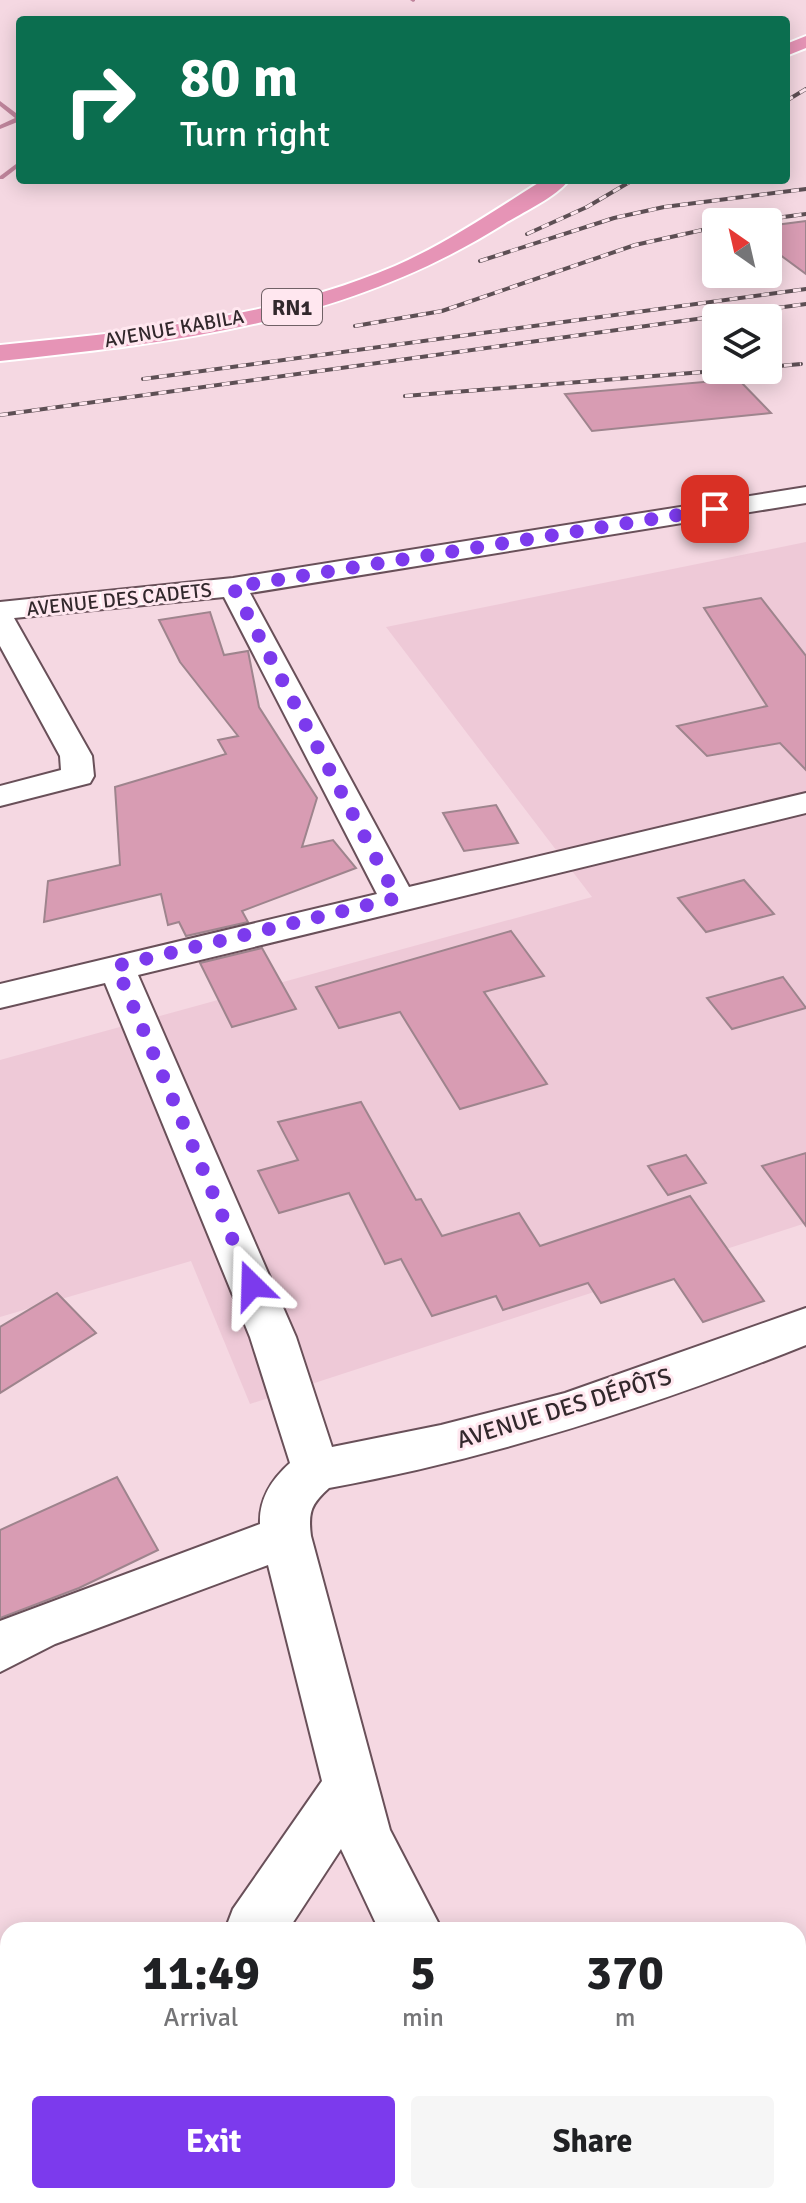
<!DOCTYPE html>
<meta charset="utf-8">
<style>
body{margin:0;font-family:Signika,sans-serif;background:#f6f6f6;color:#202124;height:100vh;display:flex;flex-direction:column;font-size:30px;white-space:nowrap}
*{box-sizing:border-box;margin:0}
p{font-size:26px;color:#757577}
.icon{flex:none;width:44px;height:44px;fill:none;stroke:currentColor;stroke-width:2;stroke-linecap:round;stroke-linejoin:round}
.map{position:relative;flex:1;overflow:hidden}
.side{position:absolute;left:0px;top:1922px;width:806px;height:282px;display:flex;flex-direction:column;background:#fff;border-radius:24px 24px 0 0;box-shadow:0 4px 20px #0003}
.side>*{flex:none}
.banner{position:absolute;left:16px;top:16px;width:774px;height:168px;border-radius:8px;box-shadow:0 4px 20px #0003;background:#0b6e4f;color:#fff;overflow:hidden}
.needle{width:52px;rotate:326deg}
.tools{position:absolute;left:702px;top:208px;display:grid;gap:16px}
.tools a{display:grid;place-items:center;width:80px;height:80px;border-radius:8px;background:#fff;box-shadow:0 4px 20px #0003;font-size:40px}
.pin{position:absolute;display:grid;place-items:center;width:68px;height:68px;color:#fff;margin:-34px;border-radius:16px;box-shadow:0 4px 12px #0006}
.me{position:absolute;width:88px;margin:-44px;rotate:338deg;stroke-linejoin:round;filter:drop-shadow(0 0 6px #0008)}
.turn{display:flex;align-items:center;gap:28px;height:168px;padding:0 32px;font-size:36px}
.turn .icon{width:104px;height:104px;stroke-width:2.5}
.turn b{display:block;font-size:56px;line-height:68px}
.eta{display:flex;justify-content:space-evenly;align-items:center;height:136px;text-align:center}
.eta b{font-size:48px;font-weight:800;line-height:56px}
.button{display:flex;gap:16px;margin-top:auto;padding:16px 32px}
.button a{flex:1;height:92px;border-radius:8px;background:#7c3aed;color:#fff;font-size:32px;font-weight:800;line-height:92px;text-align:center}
.button a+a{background:#f6f6f6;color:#202124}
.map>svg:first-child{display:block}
.built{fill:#eec9d7}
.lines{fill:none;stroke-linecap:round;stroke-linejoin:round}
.stream{fill:#be849b;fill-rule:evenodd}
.building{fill:#d89cb3;stroke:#9e848d;stroke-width:2}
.minor-casing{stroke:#695059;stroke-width:4}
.trunk-casing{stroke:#fff;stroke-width:4}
.minor{fill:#fff;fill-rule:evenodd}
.trunk{fill:#e694b6;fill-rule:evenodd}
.rail-casing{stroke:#5d4f54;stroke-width:4}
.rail{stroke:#ffe7ef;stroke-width:3;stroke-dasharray:8;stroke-linecap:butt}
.route{stroke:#7c3aed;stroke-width:14;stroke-dasharray:0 25.2}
.labels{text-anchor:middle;stroke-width:6;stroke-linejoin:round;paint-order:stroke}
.far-street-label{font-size:20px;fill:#32282c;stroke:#ffe7ef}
.shield{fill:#ffe7ef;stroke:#706166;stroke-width:2}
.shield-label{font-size:22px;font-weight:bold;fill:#32282c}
.street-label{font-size:24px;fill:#32282c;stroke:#ffe7ef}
</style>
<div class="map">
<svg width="806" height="2203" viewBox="0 0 806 2203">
<rect width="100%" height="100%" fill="#f5d8e2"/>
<path class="built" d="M806,542v681l-556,181 -59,-143 -191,56v-257l592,-163 -206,-270z"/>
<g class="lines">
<g class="stream">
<path d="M410,0h5v1l-2,1z"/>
<path d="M0,101l20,15v5l-20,8v-4l15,-7 -15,-12z"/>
<path d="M20,161v5l-17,13h-3v-3z"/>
</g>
</g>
<g class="building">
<path d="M806,221v53l-38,-28v-20z"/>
<path d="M738,379l33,34 -179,18 -27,-37z"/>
<path d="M761,598l45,58v114l-26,-27 -73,13 -30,-30 90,-20 -63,-98z"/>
<path d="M210,612l14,43 24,-4 11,56 58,91 -15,49 31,-7 23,28 -114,43 6,11 -62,14 -7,-14 -11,3 -7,-31 -117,28 4,-41 72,-16 -5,-78 111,-33 -8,-14 20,-4 -58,-74 -21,-42z"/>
<path d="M496,805l22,38 -54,8 -21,-38z"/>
<path d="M744,880l30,34 -68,18 -28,-34z"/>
<path d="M511,931l33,45 -60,16 63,92 -87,25 -60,-97 -61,16 -23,-41z"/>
<path d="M262,948l34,61 -64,18 -32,-64z"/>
<path d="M783,977l23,31 -74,21 -25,-31z"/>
<path d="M361,1102l55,98 5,-1 21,37 77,-23 21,33 150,-50 74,105 -61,21 -29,-43 -73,24 -13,-20 -85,27 -7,-14 -64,20 -31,-57 -16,5 -36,-71 -70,20 -21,-42 40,-11 -20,-38z"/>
<path d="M806,1153v73l-44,-60z"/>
<path d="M686,1155l20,28 -38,12 -20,-29z"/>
<path d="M57,1293l39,40 -96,60v-66z"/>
<path d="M117,1477l41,73 -79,38 -79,30v-88z"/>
</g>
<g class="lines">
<defs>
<g id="minor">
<path d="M806,487v16l-556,90 159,294 397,-94v20l-668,162 158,362 36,110 109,-22 124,-32 241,-85v37c-155,62 -313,113 -477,143 -18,16 -21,24 -18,48l79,294 52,100h-63l-38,-81 -53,81h-63l8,-21 89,-128 -54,-216 -213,79 -55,28v-51l260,-97c-1,-25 11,-44 30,-61l-40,-126 -145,-354 -105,25v-24l377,-90 -153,-297 -210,21 78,138 2,20 -4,7 -90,23v-20l61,-16 -1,-14 -60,-110v-44l233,-24z"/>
<path d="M15,2196h68l-3,7h-68z"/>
<path d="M570,2196h65l3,7h-65z"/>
</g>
<g id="trunk">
<path d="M806,36v12l-20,8v-12z"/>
<path d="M543,180h26c-14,18 -46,32 -65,44 -157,99 -324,118 -504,137v-16c133,-13 270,-26 395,-79 52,-23 100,-56 148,-86z"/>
</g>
</defs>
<use href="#minor" class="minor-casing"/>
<use href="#trunk" class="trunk-casing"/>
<use href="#minor" class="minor"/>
<use href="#trunk" class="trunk"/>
<defs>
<g id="rail">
<path d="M786,101l20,-12"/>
<path d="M746,222l60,-8"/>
<path d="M527,234l60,-27 46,-27"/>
<path d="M480,261l134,-43 50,-11 142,-18"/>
<path d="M355,326l87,-15 193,-66 81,-18"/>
<path d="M768,367l33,-3"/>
<path d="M143,379l663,-90"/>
<path d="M405,396l323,-26"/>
<path d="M0,415l806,-111"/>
</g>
</defs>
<use href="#rail" class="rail-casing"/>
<use href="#rail" class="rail"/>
</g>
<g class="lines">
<path class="route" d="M252,1285l-136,-319 281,-68 -164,-311 482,-78"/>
</g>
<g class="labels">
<g class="far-street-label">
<text transform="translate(174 328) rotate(-10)" y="7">AVENUE KABILA</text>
<text transform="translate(119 599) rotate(-6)" y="7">AVENUE DES CADETS</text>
</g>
<rect class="shield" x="262" y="289" width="60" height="36" rx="6"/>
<g class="shield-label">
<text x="292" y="315">RN1</text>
</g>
<g class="street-label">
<text transform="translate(564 1408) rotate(-17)" y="8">AVENUE DES DÉPÔTS</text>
</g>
</g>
</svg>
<div class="tools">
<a><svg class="needle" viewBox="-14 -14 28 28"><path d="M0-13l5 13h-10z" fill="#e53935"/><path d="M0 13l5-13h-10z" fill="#757577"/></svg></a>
<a><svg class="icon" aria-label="layers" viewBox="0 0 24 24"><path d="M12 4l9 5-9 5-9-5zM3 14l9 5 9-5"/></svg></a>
</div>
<div class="pin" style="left:715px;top:509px;background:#d93025"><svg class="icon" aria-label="arrive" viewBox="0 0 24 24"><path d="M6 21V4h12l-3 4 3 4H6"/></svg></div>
<svg class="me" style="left:252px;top:1285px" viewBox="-20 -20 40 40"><path d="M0-17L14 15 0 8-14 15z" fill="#7c3aed" stroke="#fff" stroke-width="4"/></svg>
<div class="banner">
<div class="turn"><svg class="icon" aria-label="right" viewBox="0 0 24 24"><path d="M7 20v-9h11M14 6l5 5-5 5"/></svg><div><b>80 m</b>Turn right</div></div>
</div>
<section class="side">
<div class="eta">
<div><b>11:49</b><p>Arrival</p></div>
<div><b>5</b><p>min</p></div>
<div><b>370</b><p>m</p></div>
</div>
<div class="button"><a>Exit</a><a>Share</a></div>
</section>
</div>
